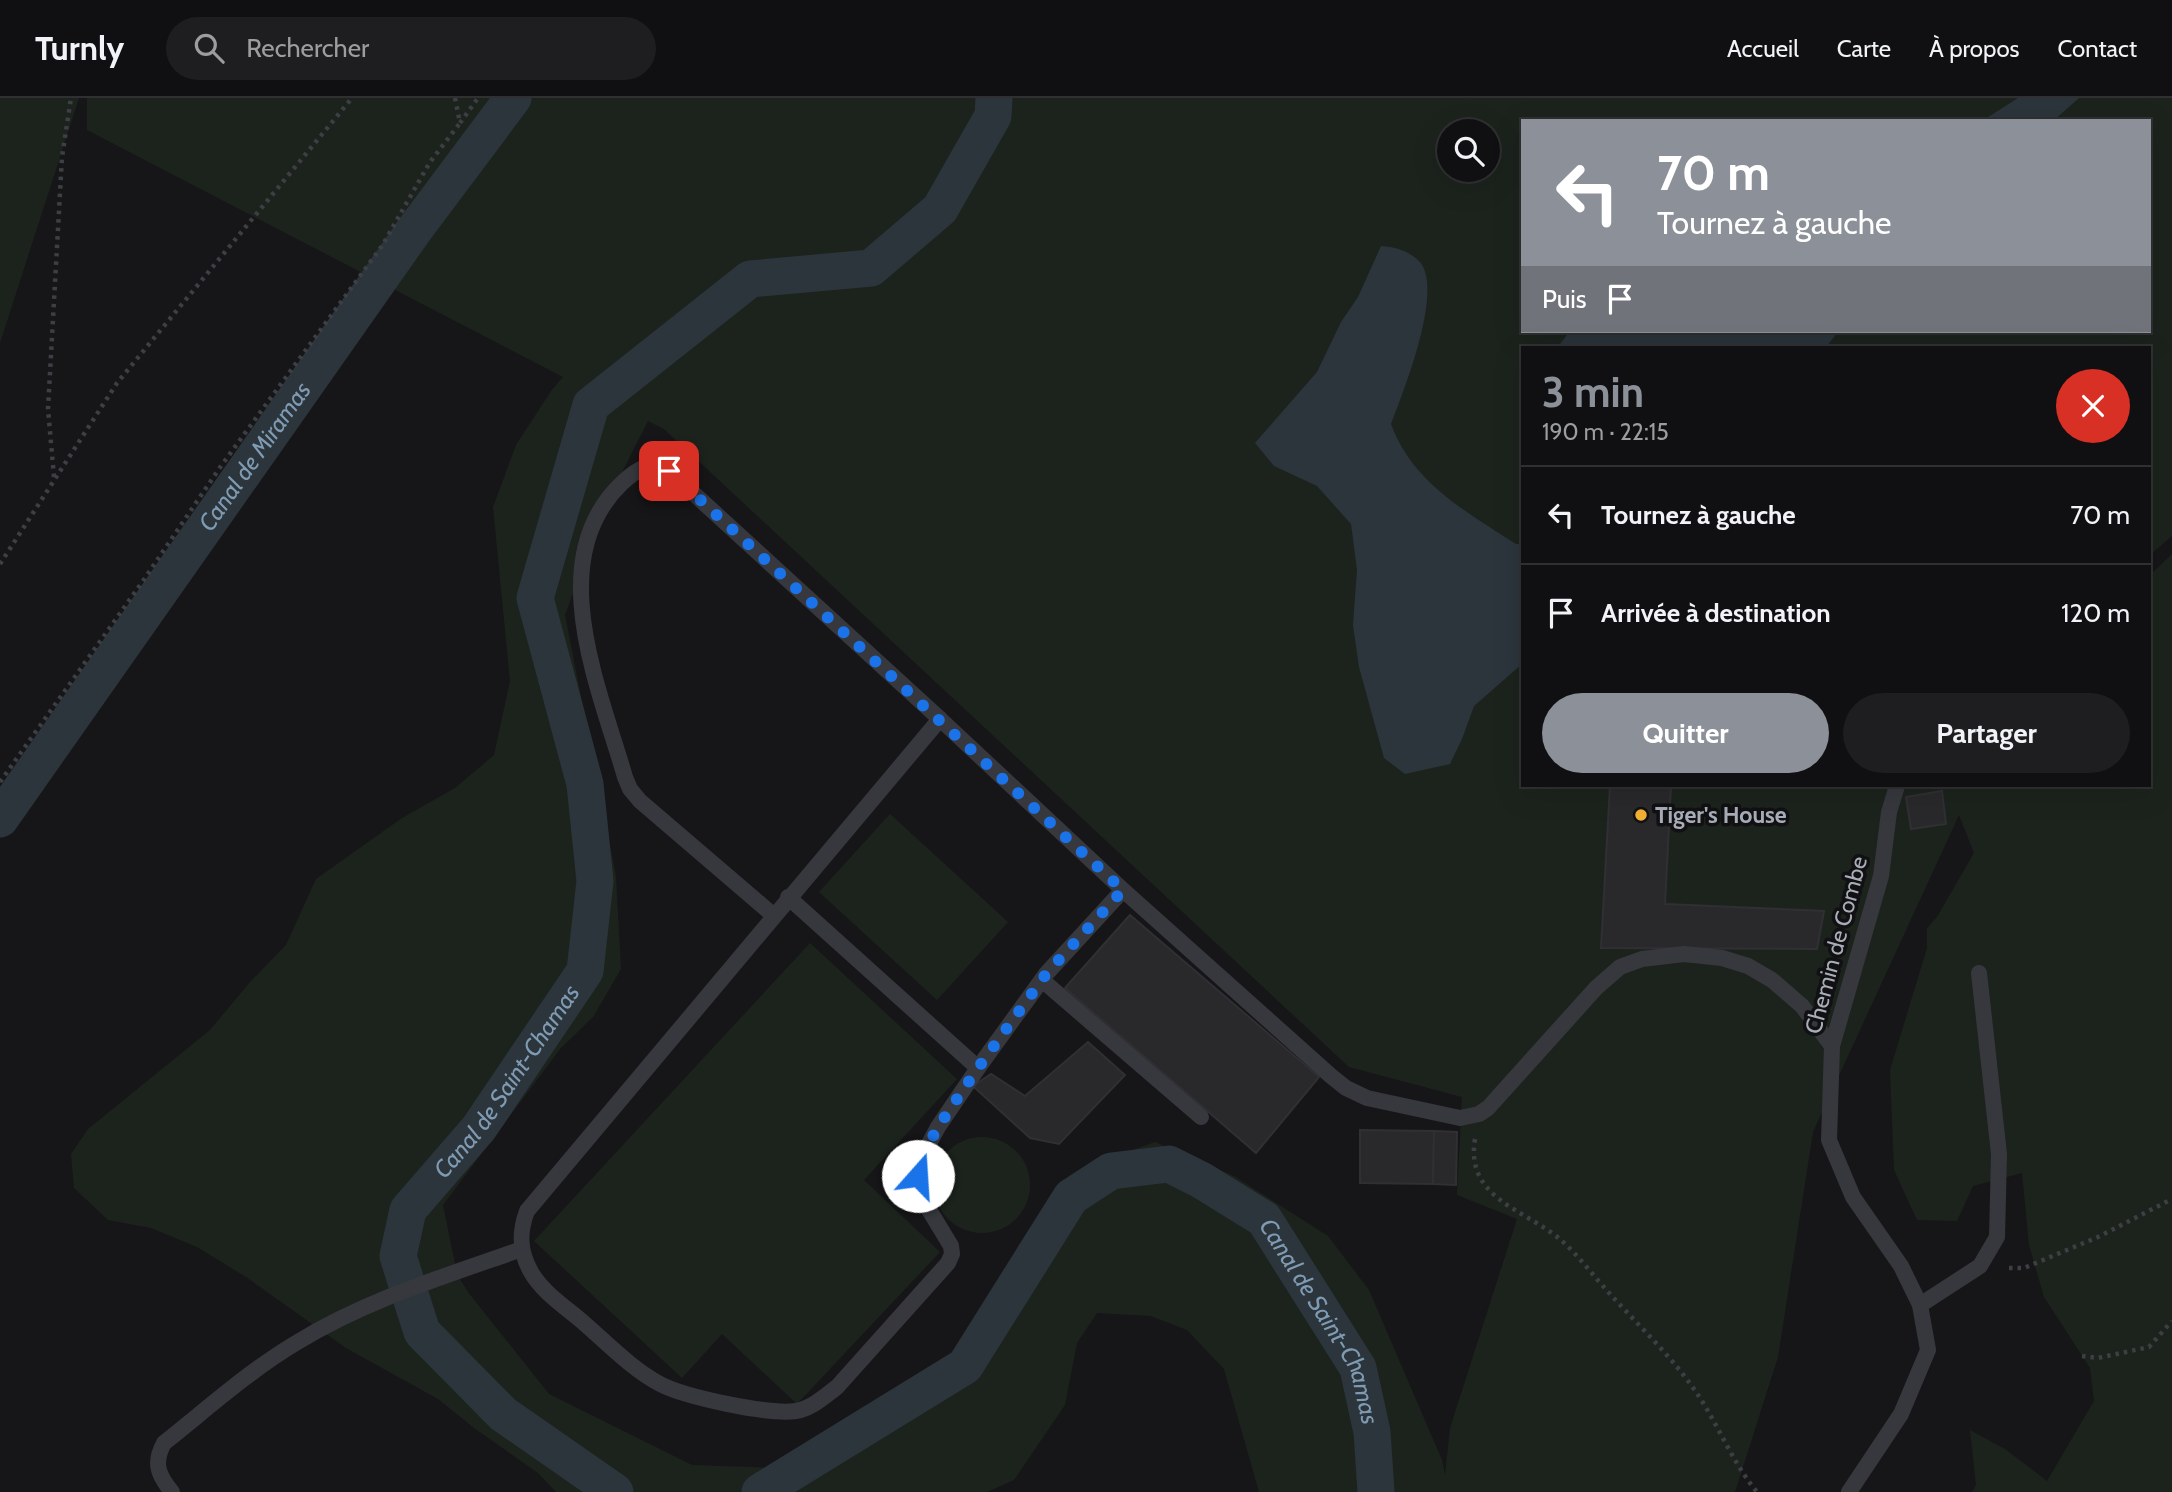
<!DOCTYPE html>
<html lang="fr">
<meta charset="utf-8">
<style>
body{margin:0;font-family:Cabin,sans-serif;background:#1e1e20;color:#f1f3f6;height:100vh;display:flex;flex-direction:column;font-size:26px;white-space:nowrap}
*{box-sizing:border-box;margin:0}
p{font-size:23px;color:#9c9d9f}
.icon{flex:none;width:38px;height:38px;fill:none;stroke:currentColor;stroke-width:2;stroke-linecap:round;stroke-linejoin:round}
.map{position:relative;flex:1;overflow:hidden}
.side{position:absolute;left:1521px;top:248px;width:630px;height:441px;display:flex;flex-direction:column;background:#101012;border-radius:0px;box-shadow:0 7px 28px #0002,0 0 0 2px #303032}
.side>*{flex:none}
.guide{position:absolute;left:1521px;top:21px;width:630px;height:214px;border-radius:0px;box-shadow:0 7px 28px #0002,0 0 0 2px #303032;background:#8c9099;color:#fff;overflow:hidden}
.controls{position:absolute;left:1437px;top:21px;display:grid;gap:14px}
.controls a{display:grid;place-items:center;width:63px;height:63px;border-radius:50%;background:#101012;box-shadow:0 7px 28px #0002,0 0 0 2px #303032;font-size:35px}
.pin{position:absolute;display:grid;place-items:center;width:60px;height:60px;color:#fff;margin:-30px;border-radius:14px;box-shadow:0 4px 10px #0006}
.me{position:absolute;width:77px;margin:-38px;rotate:19deg;stroke-linejoin:round;filter:drop-shadow(0 0 5px #0008)}
.turn{display:flex;align-items:center;gap:24px;height:147px;padding:0 21px;font-size:32px}
.turn .icon{width:91px;height:91px;stroke-width:2.5}
.turn b{display:block;font-size:49px;line-height:60px}
.then{display:flex;align-items:center;height:66px;padding:0 21px;background:#0003;gap:14px;font-size:26px}
.round{display:grid;place-items:center;flex:none;width:74px;height:74px;border-radius:37px;background:#1e1e20}
.summary{display:flex;align-items:center;justify-content:space-between;height:119px;padding:0 21px}
h1{font-size:42px;font-weight:700;line-height:52px;color:#8c9099}
.primary-button{display:flex;gap:14px;margin-top:auto;padding:14px 21px}
.primary-button a{flex:1;height:80px;border-radius:42px;background:#8c9099;color:#fff;font-size:28px;font-weight:700;line-height:80px;text-align:center}
.primary-button a+a{background:#1e1e20;color:#f1f3f6}
ul{padding:0;list-style:none}
li{display:flex;align-items:center;gap:21px;height:98px;padding:0 21px;border-top:2px solid #303032}
li div{flex:1}
li b{display:block;font-size:26px}
li em{font-style:normal}
header{display:flex;align-items:center;gap:42px;box-sizing:border-box;height:98px;padding:0 35px;background:#101012;border-bottom:2px solid #303032}
header strong{font-size:33px}
nav{display:flex;gap:38px;margin-inline-start:auto;font-size:24px}
.search{width:490px;height:63px;background:#1e1e20;display:flex;align-items:center;gap:18px;box-sizing:border-box;padding:0 24px;border-radius:38px;color:#9c9d9f;font-size:26px}
.map>svg:first-child{display:block}
.green{fill:#1c231d;fill-rule:evenodd}
.water{fill:#2c353c}
.lines{fill:none;stroke-linecap:round;stroke-linejoin:round}
.canal{stroke:#2c353c;stroke-width:37}
.building{fill:#29292c;stroke:#303034;stroke-width:2}
.path{stroke:#3d3f44;stroke-width:4.5;stroke-dasharray:3.5 5;stroke-linecap:butt}
.service{stroke:#37383d;stroke-width:16}
.route{stroke:#1a73e8;stroke-width:12;stroke-dasharray:0 21.6}
.poi-dot{fill:#f2b134;stroke:#111113;stroke-width:2.5}
.labels{text-anchor:middle;stroke-width:7;stroke-linejoin:round;paint-order:stroke}
.poi-label{font-size:23px;font-weight:bold;fill:#a8adb8;stroke:#111113;text-anchor:start}
.street-label{font-size:23px;fill:#a8adb8;stroke:#111113}
.water-label{font-size:24px;font-style:italic;fill:#7f9bb3;stroke:#111113}
</style>
<header>
<strong>Turnly</strong>
<div class="search"><svg class="icon" aria-label="search" viewBox="0 0 24 24"><circle cx="10" cy="10" r="6"/><path d="M15 15l6 6"/></svg>Rechercher</div>
<nav><a>Accueil</a><a>Carte</a><a>À propos</a><a>Contact</a></nav>
</header>
<div class="map">
<svg width="2172" height="1394" viewBox="0 0 2172 1394">
<rect width="100%" height="100%" fill="#161618"/>
<g class="green">
<path d="M0,0h79l-79,245z"/>
<path d="M87,0h2085v438l-23,20v-208h-627v438h627v-210l23,-22v938h-200l4,-7 -6,-55 35,19 42,32 47,-80 -4,-33 -46,-71 -15,-52 -7,-72 -49,13 -16,35 -40,-1 -23,-50 -4,-100 37,-122v-20l10,-11 37,-64 -15,-38 -146,317 -35,225 -43,135h-476l-35,-123 -37,-39 -36,-14 -54,-3 -20,30 -12,62 -51,75 -27,12h-431l-18,-19 -64,-45 -36,-29 -92,-51 -100,-71 -49,-30 -46,-19 -43,-8 -34,-32 -3,-34 17,-25 122,-99 40,-48 36,-37 30,-66 86,-61 53,-30 39,-33 16,-74 -17,-174 23,-62 35,-54 12,-14 -476,-247zM1522,23h627v210h-627zM1449,33h39v39h-39zM648,323l16,8 685,638 113,30 -5,98 60,24 -67,209 -5,47 -3,-15 -73,-170 -41,-54 -94,-60 -79,-34 -53,19 -27,15 -103,196 -142,98 -138,-5 -143,-71 -81,-102 -11,-18 -14,-69 118,-157 32,-31 28,-48 -5,-93 -51,-261 40,-109z"/>
<path d="M890,716l118,108 -71,78 -118,-108z"/>
<path d="M810,845l147,136 -93,101 76,72 -143,152 -75,-70 -40,44 -148,-137z"/>
<circle cx="982" cy="1087" r="48"/>
</g>
<g class="water">
<path d="M2018,0h61l-26,23h-71z"/>
<path d="M1381,148c15,1 28,5 39,16 24,29 -17,130 -29,162 21,58 75,88 125,120h6v120l-48,42 -12,33 -12,25 -45,10 -21,-16 -25,-91 -6,-42 4,-55 -6,-46 -34,-38 -43,-20 -19,-23 62,-71 24,-50 17,-25z"/>
<path d="M1570,233l66,2 4,-2h199l-14,17h-268z"/>
</g>
<g class="lines">
<g class="canal">
<path id="s1" d="M0,721l412,-586 101,-135"/>
<path id="s2" d="M615,1394l-112,-78 -81,-82 -24,-76 10,-46 71,-82 106,-157 10,-90 -10,-97 -50,-186 56,-193 159,-126 121,-11 69,-59 53,-93 1,-18"/>
<path id="s3" d="M760,1394l205,-126 106,-169 40,-26 58,-7 32,16 63,39 94,149 14,64 4,60"/>
</g>
</g>
<g class="building">
<path d="M1610,688h61l-6,118 159,7 -7,38 -216,-1z"/>
<path d="M1942,693l4,33 -35,5 -5,-32z"/>
<path d="M1130,817l189,162 -63,76 -191,-165z"/>
<path d="M1088,944l37,33 -66,69 -29,-6 -57,-52 18,-12 34,22z"/>
<path d="M1360,1032l74,1 -1,53 -73,-1z"/>
<path d="M1434,1033l23,1 -1,53 -23,-1z"/>
</g>
<g class="lines">
<g class="path">
<path d="M455,0l5,25 18,-25"/>
<path d="M54,379l-6,-68 14,-252 9,-59"/>
<path d="M0,466l117,-181 235,-285"/>
<path d="M0,684l143,-201 78,-115 161,-220 48,-84 30,-39"/>
<path d="M1475,1041c-10,59 49,70 86,101 18,16 34,38 50,55 29,32 61,62 85,97 22,32 36,70 61,100"/>
<path d="M2009,1170h15l74,-31 74,-38"/>
<path d="M2082,1258l16,2 51,-11 23,-26"/>
</g>
<g class="service">
<path d="M1123,792l-77,84 -68,94 -40,59 -14,26 -6,23 4,22 29,48 1,8 -4,9 -111,124c-12,9 -26,22 -41,24 -28,4 -111,-14 -136,-27 -28,-15 -52,-40 -75,-60 -18,-16 -42,-31 -54,-52 -12,-21 -12,-40 -4,-61l413,-492 183,171 208,186 15,12 21,10 93,20 19,-4 9,-6 108,-120 24,-21 22,-8 42,-5 38,4 26,8 24,14 30,26 30,40"/>
<path d="M788,799l190,171"/>
<path d="M773,817l-133,-114 -10,-12 -5,-12c-26,-90 -83,-218 -3,-294 15,-14 28,-23 47,-12l271,248"/>
<path d="M1042,882l159,137"/>
<path d="M1920,1207l60,-39 17,-29 2,-83 -20,-181"/>
<path d="M172,1394c-14,-17 -19,-29 -8,-49 43,-34 85,-72 132,-100 70,-43 149,-67 226,-94"/>
<path d="M1849,1394l52,-78 27,-64 -8,-45 -19,-39 -48,-69 -24,-57 3,-94 49,-170 8,-64 8,-26"/>
</g>
</g>
<g class="lines">
<path class="route" d="M669,373l454,419 -77,84 -68,94 -40,59 -14,26 -6,23"/>
</g>
<circle class="poi-dot" cx="1641" cy="717" r="7"/>
<g class="labels">
<g class="poi-label">
<text x="1655" y="725">Tiger's House</text>
</g>
<g class="street-label">
<text transform="translate(1836 847) rotate(-75)" y="8">Chemin de Combe</text>
</g>
<g class="water-label">
<text dy="8" stroke="none"><textPath href="#s1" startOffset="443">Canal de Miramas</textPath></text>
<text dy="8" stroke="none"><textPath href="#s2" startOffset="541">Canal de Saint-Chamas</textPath></text>
<text dy="8" stroke="none"><textPath href="#s3" startOffset="774">Canal de Saint-Chamas</textPath></text>
</g>
</g>
</svg>
<div class="controls">
<a><svg class="icon" aria-label="search" viewBox="0 0 24 24"><circle cx="10" cy="10" r="6"/><path d="M15 15l6 6"/></svg></a>
</div>
<div class="pin" style="left:669px;top:373px;background:#d93025"><svg class="icon" aria-label="arrive" viewBox="0 0 24 24"><path d="M6 21V4h12l-3 4 3 4H6"/></svg></div>
<svg class="me" style="left:918px;top:1078px" viewBox="-20 -20 40 40"><circle r="19" fill="#fff"/><path d="M0-13L10 11 0 6-10 11z" fill="#1a73e8"/></svg>
<div class="guide">
<div class="turn"><svg class="icon" aria-label="left" viewBox="0 0 24 24"><path d="M17 20v-9H6M10 6l-5 5 5 5"/></svg><div><b>70 m</b>Tournez à gauche</div></div>
<div class="then">Puis<svg class="icon" aria-label="arrive" viewBox="0 0 24 24"><path d="M6 21V4h12l-3 4 3 4H6"/></svg></div>
</div>
<section class="side">
<div class="summary"><div><h1>3 min</h1><p>190 m · 22:15</p></div><a class="round" style="background:#d93025;color:#fff"><svg class="icon" aria-label="close" viewBox="0 0 24 24"><path d="M6 6l12 12M18 6L6 18"/></svg></a></div>
<ul>
<li><svg class="icon" aria-label="left" viewBox="0 0 24 24"><path d="M17 20v-9H6M10 6l-5 5 5 5"/></svg><div><b>Tournez à gauche</b></div><em>70 m</em></li>
<li><svg class="icon" aria-label="arrive" viewBox="0 0 24 24"><path d="M6 21V4h12l-3 4 3 4H6"/></svg><div><b>Arrivée à destination</b></div><em>120 m</em></li>
</ul>
<div class="primary-button"><a>Quitter</a><a>Partager</a></div>
</section>
</div>
